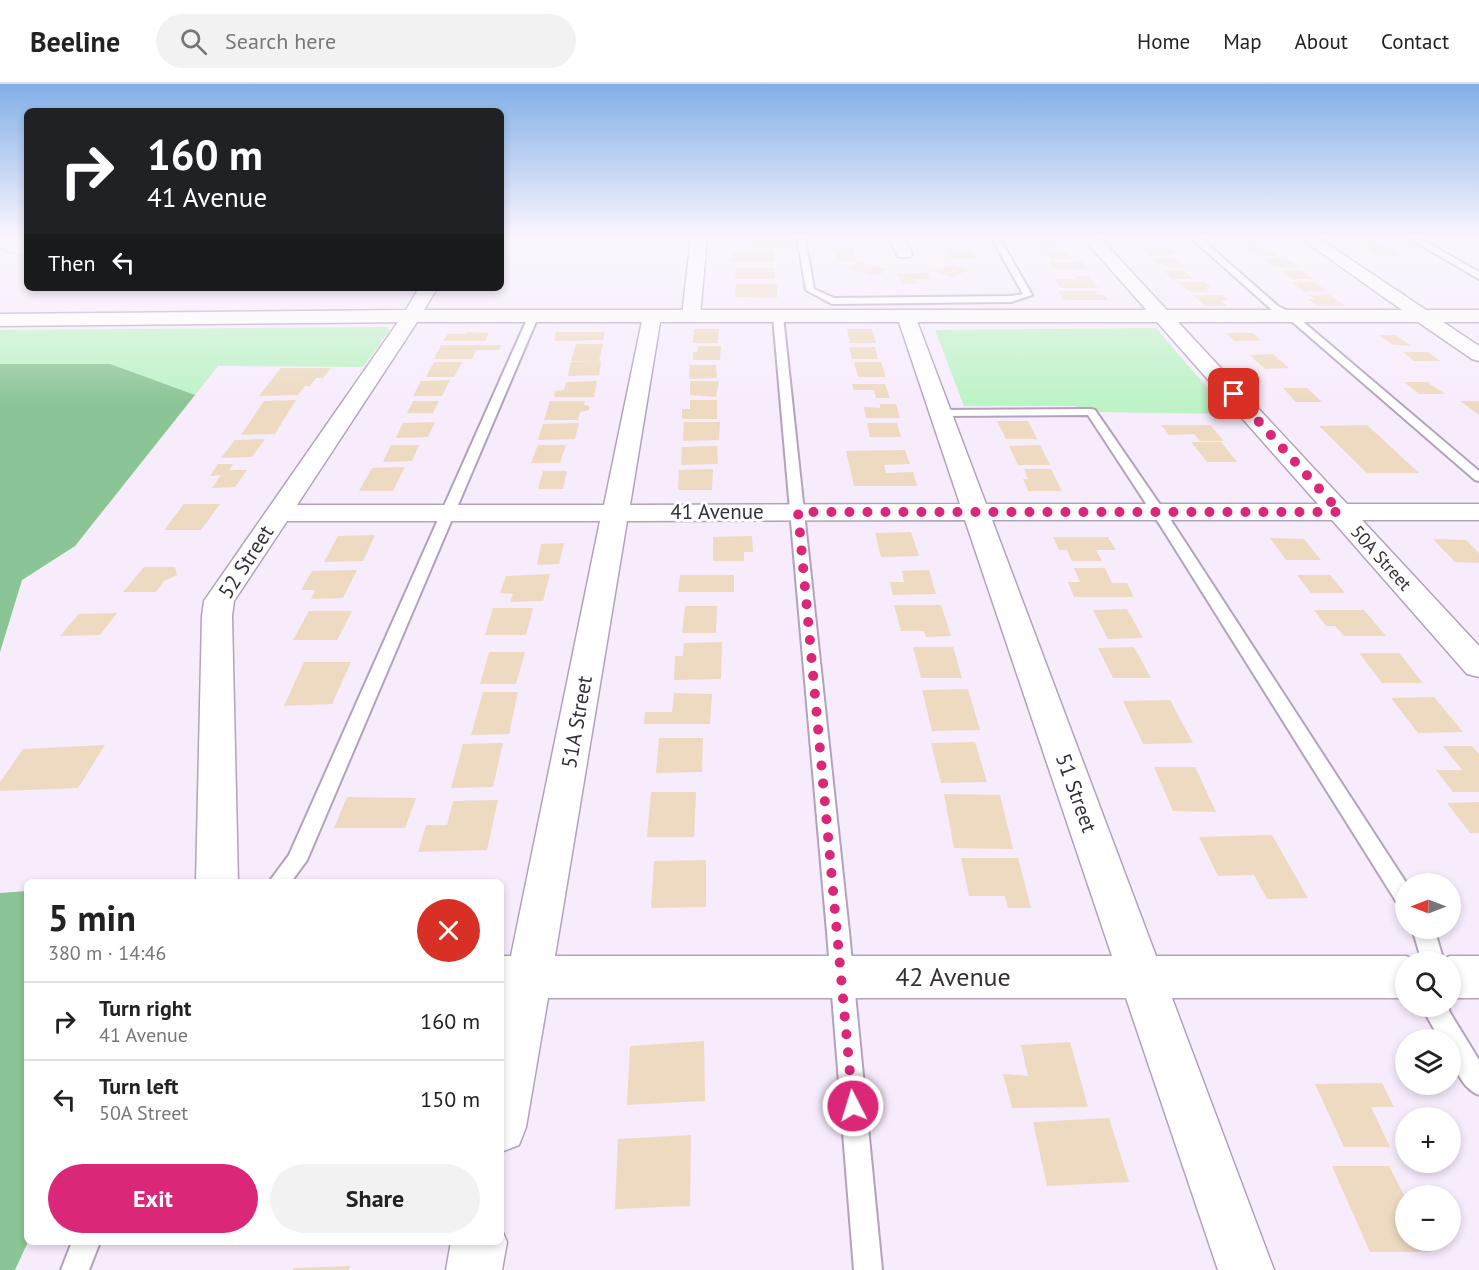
<!DOCTYPE html>
<meta charset="utf-8">
<style>
body{margin:0;font-family:"PT Sans",sans-serif;background:#f2f2f2;color:#222;height:100vh;display:flex;flex-direction:column;font-size:22px;white-space:nowrap}
*{box-sizing:border-box;margin:0}
p{font-size:20px;color:#767676}
.icon{flex:none;width:33px;height:33px;fill:none;stroke:currentColor;stroke-width:2;stroke-linecap:round;stroke-linejoin:round}
.map{position:relative;flex:1;overflow:hidden}
.sheet{position:absolute;left:24px;top:795px;width:480px;height:366px;display:flex;flex-direction:column;background:#fff;border-radius:9px;box-shadow:0 3px 9px #0003}
.sheet>*{flex:none}
.banner{position:absolute;left:24px;top:24px;width:480px;height:183px;border-radius:9px;box-shadow:0 3px 9px #0003;background:#202124;color:#fff;overflow:hidden}
.needle{width:39px;rotate:270deg}
.tools{position:absolute;left:1395px;top:789px;display:grid;gap:12px}
.tools a{display:grid;place-items:center;width:66px;height:66px;border-radius:50%;background:#fff;box-shadow:0 3px 9px #0003;font-size:30px}
.pin{position:absolute;display:grid;place-items:center;width:51px;height:51px;color:#fff;margin:-26px;border-radius:12px;box-shadow:0 3px 9px #0006}
.me{position:absolute;width:66px;margin:-33px;rotate:355deg;stroke-linejoin:round;filter:drop-shadow(0 0 4px #0008)}
.turn{display:flex;align-items:center;gap:21px;height:126px;padding:0 24px;font-size:27px}
.turn .icon{width:78px;height:78px;stroke-width:2.5}
.turn b{display:block;font-size:42px;line-height:51px}
.then{display:flex;align-items:center;height:57px;padding:0 24px;background:#0003;gap:12px;font-size:22px}
.round{display:grid;place-items:center;flex:none;width:63px;height:63px;border-radius:32px;background:#f2f2f2}
.overview{display:flex;align-items:center;justify-content:space-between;height:102px;padding:0 24px}
h1{font-size:36px;font-weight:700;line-height:45px}
.cta{display:flex;gap:12px;margin-top:auto;padding:12px 24px}
.cta a{flex:1;height:69px;border-radius:36px;background:#db2777;color:#fff;font-size:24px;font-weight:700;line-height:69px;text-align:center}
.cta a+a{background:#f2f2f2;color:#222}
ul{padding:0;list-style:none}
li{display:flex;align-items:center;gap:18px;height:78px;padding:0 24px;border-top:2px solid #e0e0e0}
li div{flex:1}
li b{display:block;font-size:22px}
li em{font-style:normal}
header{display:flex;align-items:center;gap:36px;box-sizing:border-box;height:84px;padding:0 30px;background:#fff;border-bottom:2px solid #e0e0e0}
header strong{font-size:28px}
nav{display:flex;gap:33px;margin-inline-start:auto;font-size:21px}
.search{width:420px;height:54px;background:#f2f2f2;display:flex;align-items:center;gap:15px;box-sizing:border-box;padding:0 21px;border-radius:33px;color:#767676;font-size:22px}
.map>svg:first-child{display:block}
.green{fill:#bdf3c6}
.forest{fill:#8bc596}
.building{fill:#eddac0}
.lines{fill:none;stroke-linecap:round;stroke-linejoin:round}
.lane-casing{stroke:#b3a2bb;stroke-width:4}
.street-casing{stroke:#b3a2bb;stroke-width:3}
.secondary-casing{stroke:#b3a2bb;stroke-width:3}
.path{stroke:#b6acba;stroke-width:2;stroke-dasharray:2 1.5;stroke-linecap:butt}
.lane{fill:#fff;fill-rule:evenodd}
.street{fill:#fff;fill-rule:evenodd}
.secondary{fill:#fff;fill-rule:evenodd}
.route{stroke:#db2777;stroke-width:10;stroke-dasharray:0 18}
.labels{text-anchor:middle;stroke-width:6;stroke-linejoin:round;paint-order:stroke}
.far-street-label{font-size:18px;fill:#362f39;stroke:#fff}
.street-label{font-size:21px;fill:#362f39;stroke:#fff}
.near-street-label{font-size:26px;fill:#362f39;stroke:#fff}
</style>
<header>
<strong>Beeline</strong>
<div class="search"><svg class="icon" aria-label="search" viewBox="0 0 24 24"><circle cx="10" cy="10" r="6"/><path d="M15 15l6 6"/></svg>Search here</div>
<nav><a>Home</a><a>Map</a><a>About</a><a>Contact</a></nav>
</header>
<div class="map">
<svg width="1479" height="1186" viewBox="0 0 1479 1186">
<rect width="100%" height="100%" fill="#f7ecfc"/>
<g class="green">
<path d="M388,243l1,4 -26,36 -145,-1 -143,180 -53,34 -22,72v-322z"/>
<path d="M1156,244l74,86 -129,-2 -27,-6h-110l-29,-76z"/>
</g>
<g class="forest">
<path d="M0,280h110l85,31 -120,151 -53,34 -22,72z"/>
<path d="M27,807l1,351 -13,28h-15v-377z"/>
</g>
<g class="building">
<path d="M742,153h50l-1,10h-41l1,-4h-11z"/>
<path d="M835,153h23l2,7h-23z"/>
<path d="M933,153h21l3,5h-6v3h-14z"/>
<path d="M1233,153h21l10,8h-20z"/>
<path d="M1345,153l27,2 11,7 -27,-2z"/>
<path d="M1035,154h19l8,9h-20z"/>
<path d="M1135,154h19l9,8h-21z"/>
<path d="M1362,162l25,1 13,9h-24z"/>
<path d="M1249,163h17l12,9h-18z"/>
<path d="M829,164h24l4,13h-19l-3,-9h-5z"/>
<path d="M1142,164h26l7,6 -26,2z"/>
<path d="M946,166h26l4,8h-26z"/>
<path d="M1065,166l7,9h-21l-7,-8z"/>
<path d="M732,167h42l1,11h-44z"/>
<path d="M1151,174h25l9,9h-18l-4,-3h-8z"/>
<path d="M1282,174l10,3 8,6h-24l-12,-8z"/>
<path d="M860,178l29,8 -15,6 -28,-8z"/>
<path d="M1049,178h34l6,7 -34,1z"/>
<path d="M953,180l18,6 -20,7 -18,-6z"/>
<path d="M736,184h39l-1,11h-39z"/>
<path d="M1163,186h20l10,9h-21z"/>
<path d="M1281,186h21l11,9h-21z"/>
<path d="M896,189h31l3,6h-16l2,5h-13z"/>
<path d="M1075,192h13l10,12h-37l-6,-9h23z"/>
<path d="M1175,198h31l5,5h-6l5,5h-19z"/>
<path d="M1292,198h22l13,9 -23,1z"/>
<path d="M736,200h41v14l-42,-1z"/>
<path d="M1058,207h37l3,4h6l5,5h-44z"/>
<path d="M1193,211h29l7,5 -8,1 6,5h-22z"/>
<path d="M1309,211h21l15,11h-28l-10,-7h7z"/>
<path d="M694,245h25l-1,14h-25z"/>
<path d="M847,245h25l4,14h-26z"/>
<path d="M468,248l21,1 -4,8h-42l5,-7h18z"/>
<path d="M556,248h49l-2,8 -49,1z"/>
<path d="M1226,249h27l8,8h-27z"/>
<path d="M1379,251h17l15,11 -18,-1z"/>
<path d="M576,260h27l-4,17h2l-2,14 -31,1 3,-14h22l-22,-1z"/>
<path d="M441,261h60l-2,5h-23l-4,9h-38z"/>
<path d="M698,262h23l-1,14h-27v-8h4z"/>
<path d="M849,263h26l3,12h-26z"/>
<path d="M1403,268h25l12,9h-26z"/>
<path d="M1273,270l16,14 -24,1 -15,-14z"/>
<path d="M434,278h28l-8,15h-28z"/>
<path d="M854,278h27l5,15h-28z"/>
<path d="M690,281h26l1,13 -28,1z"/>
<path d="M281,284h50l-8,10h-7l-6,8h-5l-7,9 -39,1z"/>
<path d="M450,296l-8,16h-29l8,-15z"/>
<path d="M597,297l-3,16h-40l1,-6 9,-1 2,-8z"/>
<path d="M690,297h29l-3,16 -26,-2z"/>
<path d="M1404,298h23l18,12h-26z"/>
<path d="M852,300h33l5,14h-14l-2,-8h-20z"/>
<path d="M1283,304h24l15,14h-26z"/>
<path d="M296,316l-21,34 -34,1 23,-34z"/>
<path d="M690,316h27v19h-35v-10h8z"/>
<path d="M413,317h26l-6,12h-26z"/>
<path d="M550,317h35l-1,4 5,1v4l-9,2 -2,8h-34z"/>
<path d="M1460,317h19v14z"/>
<path d="M880,320h16l4,14h-34l-2,-11 16,1z"/>
<path d="M997,337h31l9,18h-31z"/>
<path d="M435,338l-7,15 -32,1 7,-15z"/>
<path d="M684,338h36l-1,18 -36,1z"/>
<path d="M579,339l-4,16 -37,1 5,-16z"/>
<path d="M867,339h30l4,14h-31z"/>
<path d="M1161,341h49l14,16h-24l-6,-7 -25,1z"/>
<path d="M1367,341l52,48h-52l-48,-47z"/>
<path d="M265,355l-13,18 -31,1 14,-18z"/>
<path d="M1191,358h30l16,20h-30z"/>
<path d="M391,361h28l-7,16 -29,1z"/>
<path d="M538,361h28l-6,18h-29z"/>
<path d="M1040,361l10,20h-32l-9,-19z"/>
<path d="M717,362l1,18 -37,1 1,-18z"/>
<path d="M905,366l5,14 -26,1 2,8 27,-1 4,14h-63l-8,-35z"/>
<path d="M218,380h15l-4,6h18l-12,17 -23,1 9,-13 -11,1z"/>
<path d="M405,383l-12,24h-34l13,-23z"/>
<path d="M713,385l-1,21h-34l1,-20z"/>
<path d="M1024,385h27l11,22h-34l-5,-12h5z"/>
<path d="M543,387h24l-4,18h-25z"/>
<path d="M184,420h36l-19,26h-37z"/>
<path d="M911,448l8,24 -38,1 -6,-24z"/>
<path d="M375,451l-12,26 -39,1 14,-26z"/>
<path d="M752,452l1,16h-9v9h-31v-24z"/>
<path d="M1053,453h55l8,13h-20l6,11h-30l-5,-11h-8z"/>
<path d="M1270,454l34,1 17,21h-35z"/>
<path d="M1433,455l33,1 13,13v10l-24,-1z"/>
<path d="M564,459l-5,21 -22,1 4,-21z"/>
<path d="M144,483h31l2,8 -13,6 -8,11h-33z"/>
<path d="M1074,484h31l7,15h15l7,14h-60l-6,-15h12z"/>
<path d="M357,486l-14,28 -32,1 4,-9h-14l11,-19z"/>
<path d="M929,486l7,24 -43,1 -3,-13h14l-2,-11z"/>
<path d="M550,490l-7,27 -33,1 3,-8 -13,-1 6,-17z"/>
<path d="M680,491h54v17h-56z"/>
<path d="M1297,491h33l15,18h-34z"/>
<path d="M894,521h47l10,31 -25,1 -2,-6h-23z"/>
<path d="M685,522h32l-1,27h-34z"/>
<path d="M493,524h40l-7,27h-41z"/>
<path d="M1127,525l16,29 -35,1 -15,-29z"/>
<path d="M1314,526h50l22,26h-42l-9,-10h-9z"/>
<path d="M309,527h43l-15,29h-44z"/>
<path d="M117,529l-17,22 -40,1 19,-22z"/>
<path d="M722,558l-1,37 -47,1 1,-24h8l1,-13z"/>
<path d="M913,563h40l9,31h-41z"/>
<path d="M1134,563l17,31h-38l-15,-30z"/>
<path d="M489,568h36l-9,32h-36z"/>
<path d="M1359,569h40l24,30h-41z"/>
<path d="M304,578h47l-19,42 -48,2z"/>
<path d="M968,605l12,41 -48,1 -10,-41z"/>
<path d="M483,608h35l-9,42 -38,1z"/>
<path d="M674,609l38,1 -2,30h-66l1,-12h27z"/>
<path d="M1434,613l29,35 -45,1 -27,-35z"/>
<path d="M1170,616l23,43 -50,1 -20,-43z"/>
<path d="M659,654h44l-1,34 -46,1z"/>
<path d="M975,658l12,40 -46,1 -10,-40z"/>
<path d="M503,659l-10,44 -42,1 12,-44z"/>
<path d="M105,661l-27,43 -78,3v-9l23,-33z"/>
<path d="M1443,662h29l7,8v38h-26l-17,-22h26z"/>
<path d="M1154,683h41l21,45 -43,-1z"/>
<path d="M651,708h45l-2,45h-47z"/>
<path d="M944,710l56,1 13,54 -59,-1z"/>
<path d="M347,713l69,1 -11,30h-71z"/>
<path d="M498,716l-11,50 -69,2 8,-27h21l6,-24z"/>
<path d="M1479,718v31h-9l-23,-30z"/>
<path d="M1272,751l36,63 -41,1 -13,-24 -36,1 -19,-39z"/>
<path d="M961,774h57l13,50h-23l-3,-12h-36z"/>
<path d="M706,776v47l-55,1 3,-47z"/>
<path d="M704,957l1,60 -78,4 3,-59z"/>
<path d="M1070,958l18,65 -76,1 -9,-34 25,2 -7,-31z"/>
<path d="M1382,999l12,24h-23l19,40h-46l-29,-63z"/>
<path d="M1109,1034l20,64 -82,4 -14,-64z"/>
<path d="M691,1051l-1,71 -75,3 3,-70z"/>
<path d="M1332,1082h57l17,33v41h20l5,12h-61z"/>
<path d="M350,1182l-1,4h-56l1,-2z"/>
</g>
<g class="lines">
<defs>
<g id="lane">
<path d="M797,153h8l9,52 20,9 177,-2 12,-2 -32,-57h8l33,58 -21,7 -179,2 -26,-14z"/>
<path d="M1190,153h9l79,69 16,8 185,157v10l-4,-1 -187,-162 -16,-8z"/>
<path d="M1407,153h10l62,35v7z"/>
<path d="M778,229l5,3 66,616 33,338h-28l-27,-338 -54,-616z"/>
<path d="M533,230l5,3 -231,543 -16,22h-22l20,-27 239,-538z"/>
<path d="M1091,325l4,1 81,118 231,356 -1,25 -7,-3 -237,-378 -74,-113 -147,1 -6,-3 6,-3z"/>
<path d="M1412,844h22l10,34h-22z"/>
<path d="M1425,922h24v5l30,49v35c-20,-8 -29,-36 -29,-55h-10l-15,-27z"/>
<path d="M72,1158h28l-11,28h-28z"/>
</g>
<g id="street">
<path d="M691,153h16l-7,79 -2,4h-14l-2,-4z"/>
<path d="M888,153h16l8,17 -2,3h-12z"/>
<path d="M1082,153h17l248,267h132v16h-117l117,126v31l-12,-3 -135,-154h-340l164,436h250l14,6h-14v36h-234l102,272h-56l-92,-272h-578l-22,129 -7,18 -18,7v-196h10l89,-435h-313l-53,80 -2,15 6,266h-42l6,-266 2,-15 201,-289h14l2,4 -124,189h307l39,-189 2,-4h14l2,4 -31,189 330,-1 -63,-188 2,-4h14l2,4 71,188h332zM965,436l147,436h-557l72,-435z"/>
<path d="M1450,872h29v42h-29v-36h-14z"/>
<path d="M501,1144l6,14 -5,28h-56l5,-28h50z"/>
</g>
<path id="secondary" d="M1299,153h18l109,73h53v12h-36l36,24v15l-7,-2 -54,-37h-1006l-412,4v-12l406,-4 13,-22h18l-13,22h978z"/>
</defs>
<use href="#lane" class="lane-casing"/>
<use href="#street" class="street-casing"/>
<use href="#secondary" class="secondary-casing"/>
<path class="path" d="M0,165l27,8"/>
<use href="#lane" class="lane"/>
<use href="#street" class="street"/>
<use href="#secondary" class="secondary"/>
</g>
<linearGradient id="sky" x2="0" y2="1"><stop stop-color="#82afe6"/><stop offset="0.48" stop-color="#fbf6fe"/><stop offset="1" stop-color="#fbf6fe" stop-opacity="0"/></linearGradient>
<rect width="1479" height="319" fill="url(#sky)"/>
<g class="lines">
<path class="route" d="M853,1022l-55,-594h542l-106,-118"/>
</g>
<g class="labels">
<g class="far-street-label">
<text transform="translate(1381 474) rotate(48)" y="6">50A Street</text>
</g>
<g class="street-label">
<text x="717" y="435">41 Avenue</text>
<text transform="translate(246 478) rotate(-57)" y="7">52 Street</text>
<text transform="translate(577 638) rotate(-80)" y="7">51A Street</text>
<text transform="translate(1076 709) rotate(70)" y="7">51 Street</text>
</g>
<g class="near-street-label">
<text x="953" y="902">42 Avenue</text>
</g>
</g>
</svg>
<div class="tools">
<a><svg class="needle" viewBox="-14 -14 28 28"><path d="M0-13l5 13h-10z" fill="#e53935"/><path d="M0 13l5-13h-10z" fill="#767676"/></svg></a>
<a><svg class="icon" aria-label="search" viewBox="0 0 24 24"><circle cx="10" cy="10" r="6"/><path d="M15 15l6 6"/></svg></a>
<a><svg class="icon" aria-label="layers" viewBox="0 0 24 24"><path d="M12 4l9 5-9 5-9-5zM3 14l9 5 9-5"/></svg></a>
<a>+</a>
<a>−</a>
</div>
<div class="pin" style="left:1234px;top:310px;background:#d93025"><svg class="icon" aria-label="arrive" viewBox="0 0 24 24"><path d="M6 21V4h12l-3 4 3 4H6"/></svg></div>
<svg class="me" style="left:853px;top:1022px" viewBox="-20 -20 40 40"><circle r="17" fill="#db2777" stroke="#fff" stroke-width="3"/><path d="M0-11L8 9 0 5-8 9z" fill="#fff"/></svg>
<div class="banner">
<div class="turn"><svg class="icon" aria-label="right" viewBox="0 0 24 24"><path d="M7 20v-9h11M14 6l5 5-5 5"/></svg><div><b>160 m</b>41 Avenue</div></div>
<div class="then">Then<svg class="icon" aria-label="left" viewBox="0 0 24 24"><path d="M17 20v-9H6M10 6l-5 5 5 5"/></svg></div>
</div>
<section class="sheet">
<div class="overview"><div><h1>5 min</h1><p>380 m · 14:46</p></div><a class="round" style="background:#d93025;color:#fff"><svg class="icon" aria-label="close" viewBox="0 0 24 24"><path d="M6 6l12 12M18 6L6 18"/></svg></a></div>
<ul>
<li><svg class="icon" aria-label="right" viewBox="0 0 24 24"><path d="M7 20v-9h11M14 6l5 5-5 5"/></svg><div><b>Turn right</b><p>41 Avenue</p></div><em>160 m</em></li>
<li><svg class="icon" aria-label="left" viewBox="0 0 24 24"><path d="M17 20v-9H6M10 6l-5 5 5 5"/></svg><div><b>Turn left</b><p>50A Street</p></div><em>150 m</em></li>
</ul>
<div class="cta"><a>Exit</a><a>Share</a></div>
</section>
</div>
